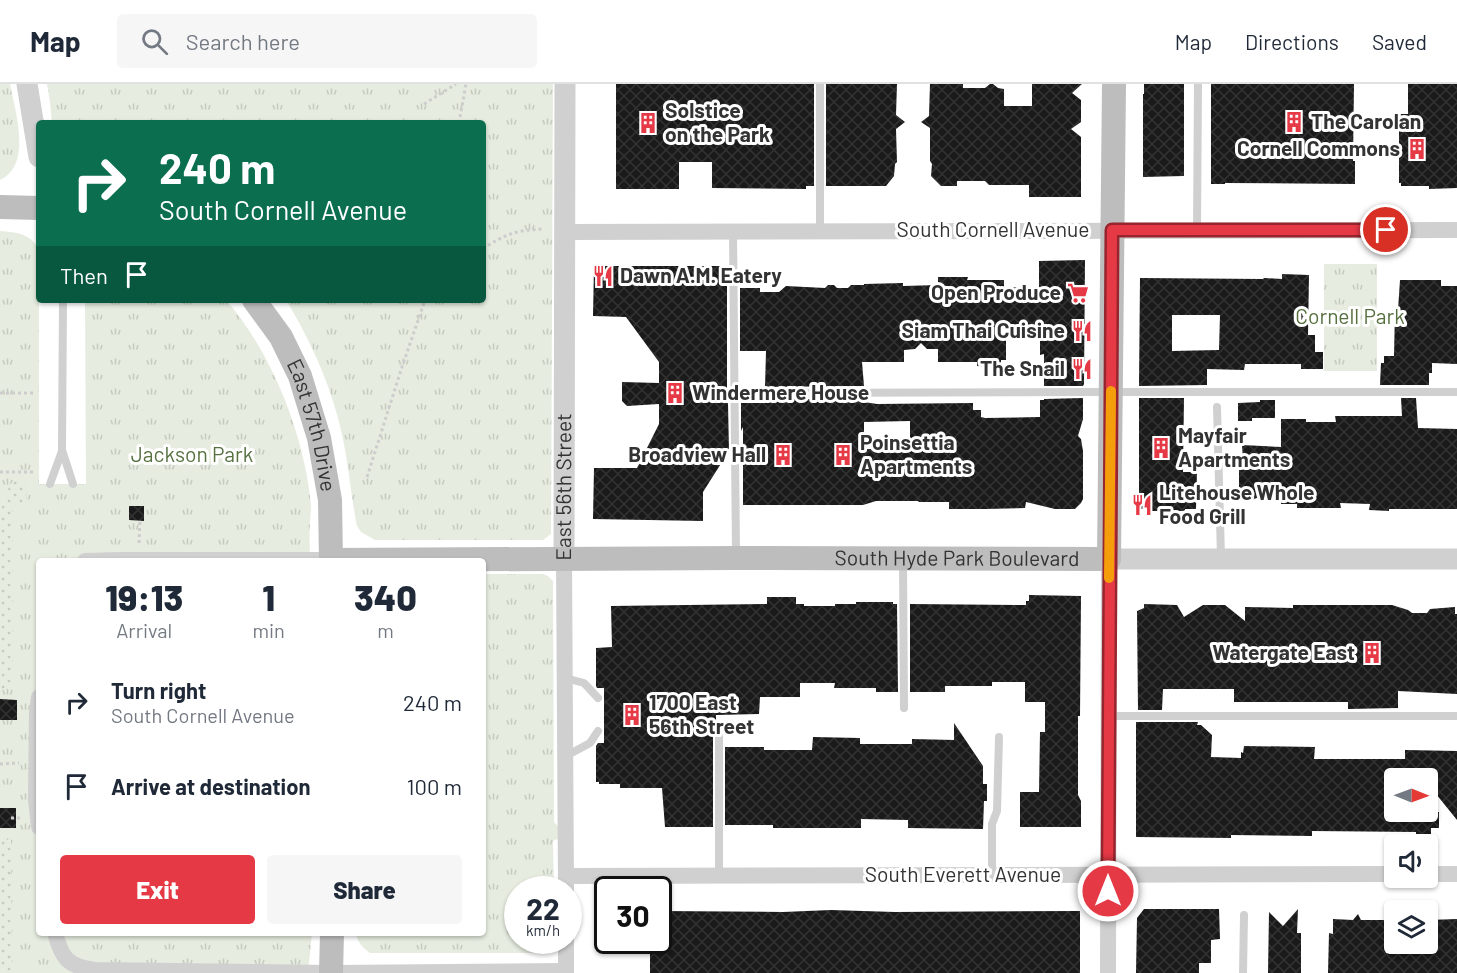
<!DOCTYPE html>
<style>
body{margin:0;font-family:Barlow,sans-serif;background:#f6f6f7;color:#1f2937;height:100vh;display:flex;flex-direction:column;font-size:22px;white-space:nowrap}
*{box-sizing:border-box;margin:0}
p{font-size:20px;color:#747a83}
.icon{flex:none;width:33px;height:33px;fill:none;stroke:currentColor;stroke-width:2;stroke-linecap:round;stroke-linejoin:round}
.map{position:relative;flex:1;overflow:hidden}
.panel{position:absolute;left:36px;top:474px;width:450px;height:378px;display:flex;flex-direction:column;background:#fff;border-radius:6px;box-shadow:0 2px 4px #0004}
.panel>*{flex:none}
.hud{position:absolute;left:36px;top:36px;width:450px;height:183px;border-radius:6px;box-shadow:0 2px 4px #0004;background:#0b6e4f;color:#fff;overflow:hidden}
.needle{width:39px;rotate:91deg}
.buttons{position:absolute;left:1384px;top:684px;display:grid;gap:12px}
.buttons a{display:grid;place-items:center;width:54px;height:54px;border-radius:6px;background:#fff;box-shadow:0 2px 4px #0004;font-size:30px}
.speed{position:absolute;left:504px;top:792px;display:flex;gap:12px;font-size:30px;font-weight:700;text-align:center}
.speed>*{display:grid;place-content:center;width:78px;height:78px;border-radius:50%;background:#fff;box-shadow:0 2px 4px #0004;line-height:1}
.speed small{font-size:15px;font-weight:400}
.speed .limit{border:3px solid #111;border-radius:9px;background:#fff;color:#111}
.pin{position:absolute;display:grid;place-items:center;width:51px;height:51px;color:#fff;margin:-26px;border:3px solid #fff;border-radius:50%;box-shadow:0 2px 6px #0007}
.me{position:absolute;width:66px;margin:-33px;rotate:0deg;stroke-linejoin:round;filter:drop-shadow(0 0 4px #0008)}
.turn{display:flex;align-items:center;gap:21px;height:126px;padding:0 24px;font-size:27px}
.turn .icon{width:78px;height:78px;stroke-width:2.5}
.turn b{display:block;font-size:42px;line-height:51px}
.then{display:flex;align-items:center;height:57px;padding:0 24px;background:#0003;gap:12px;font-size:22px}
.eta{display:flex;justify-content:space-evenly;align-items:center;height:102px;text-align:center}
.eta b{font-size:36px;font-weight:800;line-height:42px}
.button{display:flex;gap:12px;margin-top:auto;padding:12px 24px}
.button a{flex:1;height:69px;border-radius:6px;background:#e63946;color:#fff;font-size:24px;font-weight:800;line-height:69px;text-align:center}
.button a+a{background:#f6f6f7;color:#1f2937}
ul{padding:0;list-style:none}
li{display:flex;align-items:center;gap:18px;height:84px;padding:0 24px}
li div{flex:1}
li b{display:block;font-size:22px}
li em{font-style:normal}
header{display:flex;align-items:center;gap:36px;box-sizing:border-box;height:84px;padding:0 30px;background:#fff;border-bottom:2px solid #e0e1e3}
header strong{font-size:28px}
nav{display:flex;gap:33px;margin-inline-start:auto;font-size:21px}
.search{width:420px;height:54px;background:#f6f6f7;display:flex;align-items:center;gap:15px;box-sizing:border-box;padding:0 21px;border-radius:6px;color:#747a83;font-size:22px}
.map>svg:first-child{display:block}
.park{fill:url(#park-tufts)}
.garden{fill:url(#garden-dots)}
.building{fill:url(#building-cross-hatch);fill-rule:evenodd}
.lines{fill:none;stroke-linecap:round;stroke-linejoin:round}
.path{stroke:#cdcdcd;stroke-width:3;stroke-dasharray:3 3;stroke-linecap:butt}
.service{stroke:#d0d0d0;stroke-width:8}
.minor{stroke:#d0d0d0;stroke-width:16}
.tertiary{stroke:#d0d0d0;stroke-width:21}
.secondary{stroke:#bdbdbd;stroke-width:24}
.route-casing{stroke:#96252e;stroke-width:15}
.route{stroke:#e63946;stroke-width:10}
.slow{stroke:#f59e0b;stroke-width:10}
.labels{text-anchor:middle;stroke-width:6;stroke-linejoin:round;paint-order:stroke}
.poi-label{font-size:21px;font-weight:bold;fill:#333;stroke:#fff;text-anchor:start}
.street-label{font-size:21px;fill:#333;stroke:#fff}
.park-label{font-size:21px;fill:#56703f;stroke:#fff}
</style>
<header>
<strong>Map</strong>
<div class="search"><svg class="icon" aria-label="search" viewBox="0 0 24 24"><circle cx="10" cy="10" r="6"/><path d="M15 15l6 6"/></svg>Search here</div>
<nav><a>Map</a><a>Directions</a><a>Saved</a></nav>
</header>
<div class="map">
<svg width="1457" height="889" viewBox="0 0 1457 889">
<defs>
<pattern id="park-tufts" width="24" height="20" patternUnits="userSpaceOnUse" patternTransform="scale(1.5)"><rect width="24" height="20" fill="#e6ecdf"/><path d="M3 7l-1-3M5 7V3M7 7l1-3M15 17l-1-3M17 17v-4M19 17l1-3" fill="none" stroke="#c6cbc0"/></pattern>
<pattern id="garden-dots" width="8" height="8" patternUnits="userSpaceOnUse" patternTransform="scale(1.5)"><rect width="8" height="8" fill="#e6ecdf"/><path d="M2 2h.1M6 6h.1" fill="none" stroke="#c6cbc0" stroke-width="1.8" stroke-linecap="round"/></pattern>
<pattern id="building-cross-hatch" width="8" height="8" patternUnits="userSpaceOnUse" patternTransform="scale(1.5)"><rect width="8" height="8" fill="#1a1a1a"/><path d="M0 0l8 8M0 8l8-8" fill="none" stroke="#333"/></pattern>
</defs>
<rect width="100%" height="100%" fill="#fff"/>
<g class="park">
<path d="M0,0h10c5,27 23,81 -10,96z"/>
<path d="M47,0h506l-2,450 -8,6h-168l-14,-8 -4,-6c-6,-29 -8,-58 -14,-87 -10,-49 -31,-96 -57,-139h197v-177h-431l-2,-21z"/>
<path d="M0,147c16,1 33,3 39,20v49h2l-2,1v183h47l-1,-184h141c46,53 79,136 85,206 0,6 -1,12 -1,18 -1,12 0,25 0,37h-271v372h273l-4,40h-308z"/>
<rect x="1324" y="180" width="53" height="107"/>
<path d="M483,490h60l5,2 5,5 1,241 4,4v13l-4,1 -1,2 1,47 -36,1v50l37,1v6l-4,6h-181c-7,-5 -13,-11 -14,-20h127z"/>
</g>
<g class="garden">
<path d="M16,397h10v24l-14,1v183h-10v-21l-2,-1v-64l2,-5 -2,-10v-37l2,-13 -2,-7v-18l10,-29z"/>
<path d="M2,756h9l1,133h-12v-113h1z"/>
</g>
<g class="building">
<path d="M616,0h198v102h-8v3l-94,-1v-26h-33v27h-63z"/>
<path d="M826,0h71l-1,31 9,7 -9,7 1,33 -2,2 -1,12 -8,10h-60z"/>
<path d="M930,0h33v4h22l5,-4h3l5,4 6,1v17h28v-22h50l-10,9 9,7v22l-10,7 10,8v60h-52v-12h-40l-4,-4h-28v5h-16l-10,-10 1,-12 -2,-3v-33l-9,-6 8,-6z"/>
<path d="M1144,0h40v92l-41,1v-83h1z"/>
<path d="M1211,0h143l-1,77h2v23l-130,-1v1h-14z"/>
<path d="M1408,0h49v104l-28,1v-3h-28v-3h-2v-69h9z"/>
<path d="M1085,176l-1,124 -1,2h-39v-32l-4,1v-15l-34,-1v21h-5v7l-24,-1v-4h-39v-13h-11l-6,-6 -6,6 -11,1v12h-42l2,24 -99,1 1,-36h-26v-63h20v4h19l7,-6 39,2 3,-3h6l3,3h11l3,-3h13v-1l39,-1v3l35,-1v-8h30l-1,3h37v7l35,1v-27z"/>
<path d="M594,182h133v137h1l1,48 -26,41v29l-110,-2 1,-51h43l22,-44v-20l-32,2 -5,-5v-19l37,1v-21l-33,-45 -33,-1z"/>
<path d="M1282,190l27,1 -1,60h7v17h8v17h-22v-5h-56l-1,6 -37,-1v16l-68,1 1,-108 123,1 1,-1 18,1zM1172,231h48l-1,35 -47,1z"/>
<path d="M1400,196h41v6h16v78l-25,-1v10h-3v12h-49l1,-22h3v-7h10l1,-47 3,1z"/>
<path d="M1083,314v21l-5,17 3,3 2,12v48l-2,4 -6,6h-20l-29,-7 -1,6 -40,1h-36v-7h-31l1,-1h-43l-13,4h-120v-78l-2,4v-28h24v-4h99v3l13,2 96,-1v7h8v7l4,1 55,-1v-17h4v-1zM910,337v28h-46v-27z"/>
<path d="M1139,314h45l-1,74h14l-1,37h-11v2h-36l1,-2h-11z"/>
<path d="M1401,314h15l2,30 39,1v80h-68v2l-20,-1 1,-6 -30,-1 1,5h-44v-4h-16v-4h-16l-4,-4 -11,5 -6,-4h-5v-32l4,-4 -1,-16 39,2v-28h25v3h30l-1,-6h67z"/>
<path d="M1260,316h15v18h-23v3h-14v-18l22,-1z"/>
<path d="M129,422h15v15l-15,-1z"/>
<path d="M1029,511l52,1 -1,120h-2v79l3,6v26h-61v-35h19l1,-60h5v-30h-20v-20h-33v4h-47v6h-35v-88l116,1v-4h3z"/>
<path d="M767,513h29v7h8v2h31v-2h21v-2h37v2h4l1,88h-22v-4h-42l1,-5h-35v14h-40l-1,17 -43,1v4l-3,6v102h-48l-3,-39h-42v-4h-21v-2h-3v-36l2,-3h6v-55h-7l-1,-2v-38l16,-1 -1,-41 156,-2z"/>
<path d="M1144,520l33,1 7,12 19,-12h22l20,16v-14l48,1v-3h99l16,5 4,3h15l3,-4 25,-2v7h2v80l-59,-3v17l-50,1v-7h-114v-13h-71l-1,21h-24l-1,-99 7,-3z"/>
<path d="M0,615l17,1v20h-17z"/>
<path d="M1136,638h62l-1,3h4l11,10 -1,22 30,1v-6l2,1 1,-7 71,1 -1,12h91v-9l52,1v69l-29,-36v-6h-33v34h44v16h-8v6h-15v-2l-104,-1v5l-81,-1v3l-95,-1z"/>
<path d="M954,639l29,43v18h4v17h-3l-1,28 -75,-1v-8l-47,-1v9h-88v-3h-48v-78h39v3h48l1,-13 47,1v6h52v-5l42,1z"/>
<rect x="0" y="724" width="16" height="20"/>
<path d="M1144,825h75l1,30 -9,1v23h-12v10h-63l1,-55z"/>
<path d="M1298,825l-1,24h4v40h-33l1,-61 14,14z"/>
<path d="M831,826l64,2 185,-1v62h-430v-33h8v-29l125,1z"/>
<path d="M1358,830l3,6h34v24h33v-24l29,-1v54h-129l1,-40 4,1v-15l20,1z"/>
</g>
<g class="lines">
<g class="path">
<path d="M424,20l32,-20"/>
<path d="M459,39l7,-39"/>
<path d="M483,165c21,-15 35,-19 60,-20"/>
<path d="M0,309h34"/>
<path d="M0,388h33"/>
<path d="M367,393l34,-107 24,-70"/>
<path d="M139,459l1,-22"/>
<path d="M0,680l19,-1"/>
<path d="M11,734h11"/>
</g>
<g class="service">
<path d="M1197,146l1,-146"/>
<path d="M733,147l3,324"/>
<path d="M820,147v-147"/>
<path d="M63,216l-1,150 11,34"/>
<path d="M734,309l353,-1h370"/>
<path d="M1217,323l4,151"/>
<path d="M50,400l12,-33"/>
<path d="M903,478l1,146"/>
<path d="M565,594l19,5 14,15"/>
<path d="M1109,632h348"/>
<path d="M566,672l24,-13 8,-12"/>
<path d="M719,791v-150"/>
<path d="M992,791v-51l5,-13 2,-74"/>
<path d="M1243,889l1,-58"/>
</g>
<g class="minor">
<path d="M565,148l892,-2"/>
<path d="M564,475l2,331"/>
<path d="M85,477l36,-1h210"/>
<path d="M39,613l-2,15 -1,87 3,28"/>
<path d="M1428,790h29"/>
<path d="M566,792l829,-2"/>
<path d="M55,849c7,26 13,33 39,37l237,3 235,-2"/>
<path d="M566,889v-33"/>
<path d="M1108,889l1,-414"/>
</g>
<g class="tertiary">
<path d="M27,0l12,73"/>
<path id="s1" d="M564,475l1,-475"/>
<path d="M1109,475h348"/>
</g>
<g class="secondary">
<path d="M0,123l39,1"/>
<path id="s2" d="M254,216l27,37 19,39 19,62 11,62 1,61"/>
<path id="s3" d="M331,476l405,-2 373,1 5,-475"/>
<path d="M331,889l1,-40"/>
</g>
</g>
<g class="lines">
<defs>
<path id="route" d="M1108,807l4,-661h274"/>
</defs>
<use href="#route" class="route-casing"/>
<use href="#route" class="route"/>
<path class="slow" d="M1109,494l2,-187"/>
</g>
<defs>
<symbol id="building-bare" viewBox="-9 -9 18 18"><path d="M-4-6H4V6H1V3H-1V6H-4ZM-2.5-4.3h1.7v1.8h-1.7ZM.8-4.3h1.7v1.8H.8ZM-2.5-1h1.7V.8h-1.7ZM.8-1h1.7V.8H.8Z" fill="#e63946" stroke="#fff" stroke-width="2.5" paint-order="stroke"/></symbol>
<symbol id="restaurant-bare" viewBox="-9 -9 18 18"><path d="M-5-6h1v4h1v-4h1v4h1v-4h1v5L-1.5 .5V6h-2V.5L-5-1ZM5-6V6H3V1.5H1.5Q1.5-4 5-6Z" fill="#e63946" stroke="#fff" stroke-width="2.5" paint-order="stroke"/></symbol>
<symbol id="supermarket-bare" viewBox="-9 -9 18 18"><path d="M-6-5.5h2.5l.6 2H6L4.5 2H-2.5L-4.4-4H-6ZM-1.5 3.2a1.3 1.3 0 1 0 .1 0ZM3 3.2a1.3 1.3 0 1 0 .1 0Z" fill="#e63946" stroke="#fff" stroke-width="2.5" paint-order="stroke"/></symbol>
</defs>
<g fill-rule="evenodd">
<use href="#building-bare" x="1279" y="23" width="30" height="30"/>
<use href="#building-bare" x="633" y="24" width="30" height="30"/>
<use href="#building-bare" x="1402" y="50" width="30" height="30"/>
<use href="#restaurant-bare" x="588" y="177" width="30" height="30"/>
<use href="#supermarket-bare" x="1063" y="194" width="30" height="30"/>
<use href="#restaurant-bare" x="1067" y="232" width="30" height="30"/>
<use href="#restaurant-bare" x="1067" y="270" width="30" height="30"/>
<use href="#building-bare" x="660" y="294" width="30" height="30"/>
<use href="#building-bare" x="1146" y="349" width="30" height="30"/>
<use href="#building-bare" x="768" y="356" width="30" height="30"/>
<use href="#building-bare" x="828" y="356" width="30" height="30"/>
<use href="#restaurant-bare" x="1127" y="406" width="30" height="30"/>
<use href="#building-bare" x="1357" y="554" width="30" height="30"/>
<use href="#building-bare" x="617" y="616" width="30" height="30"/>
</g>
<g class="labels">
<g class="poi-label">
<text x="665" y="34">Solstice<tspan x="665" dy="24">on the Park</tspan></text>
<text x="1311" y="45">The Carolan</text>
<text x="1400" y="72" text-anchor="end">Cornell Commons</text>
<text x="620" y="199">Dawn A.M. Eatery</text>
<text x="1061" y="216" text-anchor="end">Open Produce</text>
<text x="1065" y="254" text-anchor="end">Siam Thai Cuisine</text>
<text x="1065" y="292" text-anchor="end">The Snail</text>
<text x="692" y="316">Windermere House</text>
<text x="1178" y="359">Mayfair<tspan x="1178" dy="24">Apartments</tspan></text>
<text x="860" y="366">Poinsettia<tspan x="860" dy="24">Apartments</tspan></text>
<text x="766" y="378" text-anchor="end">Broadview Hall</text>
<text x="1159" y="416">Litehouse Whole<tspan x="1159" dy="24">Food Grill</tspan></text>
<text x="1355" y="576" text-anchor="end">Watergate East</text>
<text x="649" y="626">1700 East<tspan x="649" dy="24">56th Street</tspan></text>
</g>
<g class="street-label">
<text x="993" y="153">South Cornell Avenue</text>
<text dy="7" stroke="none"><textPath href="#s2" startOffset="140">East 57th Drive</textPath></text>
<text dy="7" stroke="none"><textPath href="#s1" startOffset="72">East 56th Street</textPath></text>
<text dy="7" stroke="none"><textPath href="#s3" startOffset="626">South Hyde Park Boulevard</textPath></text>
<text x="963" y="798">South Everett Avenue</text>
</g>
<g class="park-label">
<text x="1350" y="240">Cornell Park</text>
<text x="192" y="378">Jackson Park</text>
</g>
</g>
</svg>
<div class="buttons">
<a><svg class="needle" viewBox="-14 -14 28 28"><path d="M0-13l5 13h-10z" fill="#e53935"/><path d="M0 13l5-13h-10z" fill="#747a83"/></svg></a>
<a><svg class="icon" aria-label="sound" viewBox="0 0 24 24"><path d="M4 9h4l5-4v14l-5-4H4zM17 9q2 3 0 6"/></svg></a>
<a><svg class="icon" aria-label="layers" viewBox="0 0 24 24"><path d="M12 4l9 5-9 5-9-5zM3 14l9 5 9-5"/></svg></a>
</div>
<div class="speed"><div>22<small>km/h</small></div><div class="limit">30</div></div>
<div class="pin" style="left:1386px;top:146px;background:#d93025"><svg class="icon" aria-label="arrive" viewBox="0 0 24 24"><path d="M6 21V4h12l-3 4 3 4H6"/></svg></div>
<svg class="me" style="left:1108px;top:807px" viewBox="-20 -20 40 40"><circle r="17" fill="#e63946" stroke="#fff" stroke-width="3"/><path d="M0-11L8 9 0 5-8 9z" fill="#fff"/></svg>
<div class="hud">
<div class="turn"><svg class="icon" aria-label="right" viewBox="0 0 24 24"><path d="M7 20v-9h11M14 6l5 5-5 5"/></svg><div><b>240 m</b>South Cornell Avenue</div></div>
<div class="then">Then<svg class="icon" aria-label="arrive" viewBox="0 0 24 24"><path d="M6 21V4h12l-3 4 3 4H6"/></svg></div>
</div>
<section class="panel">
<div class="eta">
<div><b>19:13</b><p>Arrival</p></div>
<div><b>1</b><p>min</p></div>
<div><b>340</b><p>m</p></div>
</div>
<ul>
<li><svg class="icon" aria-label="right" viewBox="0 0 24 24"><path d="M7 20v-9h11M14 6l5 5-5 5"/></svg><div><b>Turn right</b><p>South Cornell Avenue</p></div><em>240 m</em></li>
<li><svg class="icon" aria-label="arrive" viewBox="0 0 24 24"><path d="M6 21V4h12l-3 4 3 4H6"/></svg><div><b>Arrive at destination</b></div><em>100 m</em></li>
</ul>
<div class="button"><a>Exit</a><a>Share</a></div>
</section>
</div>
